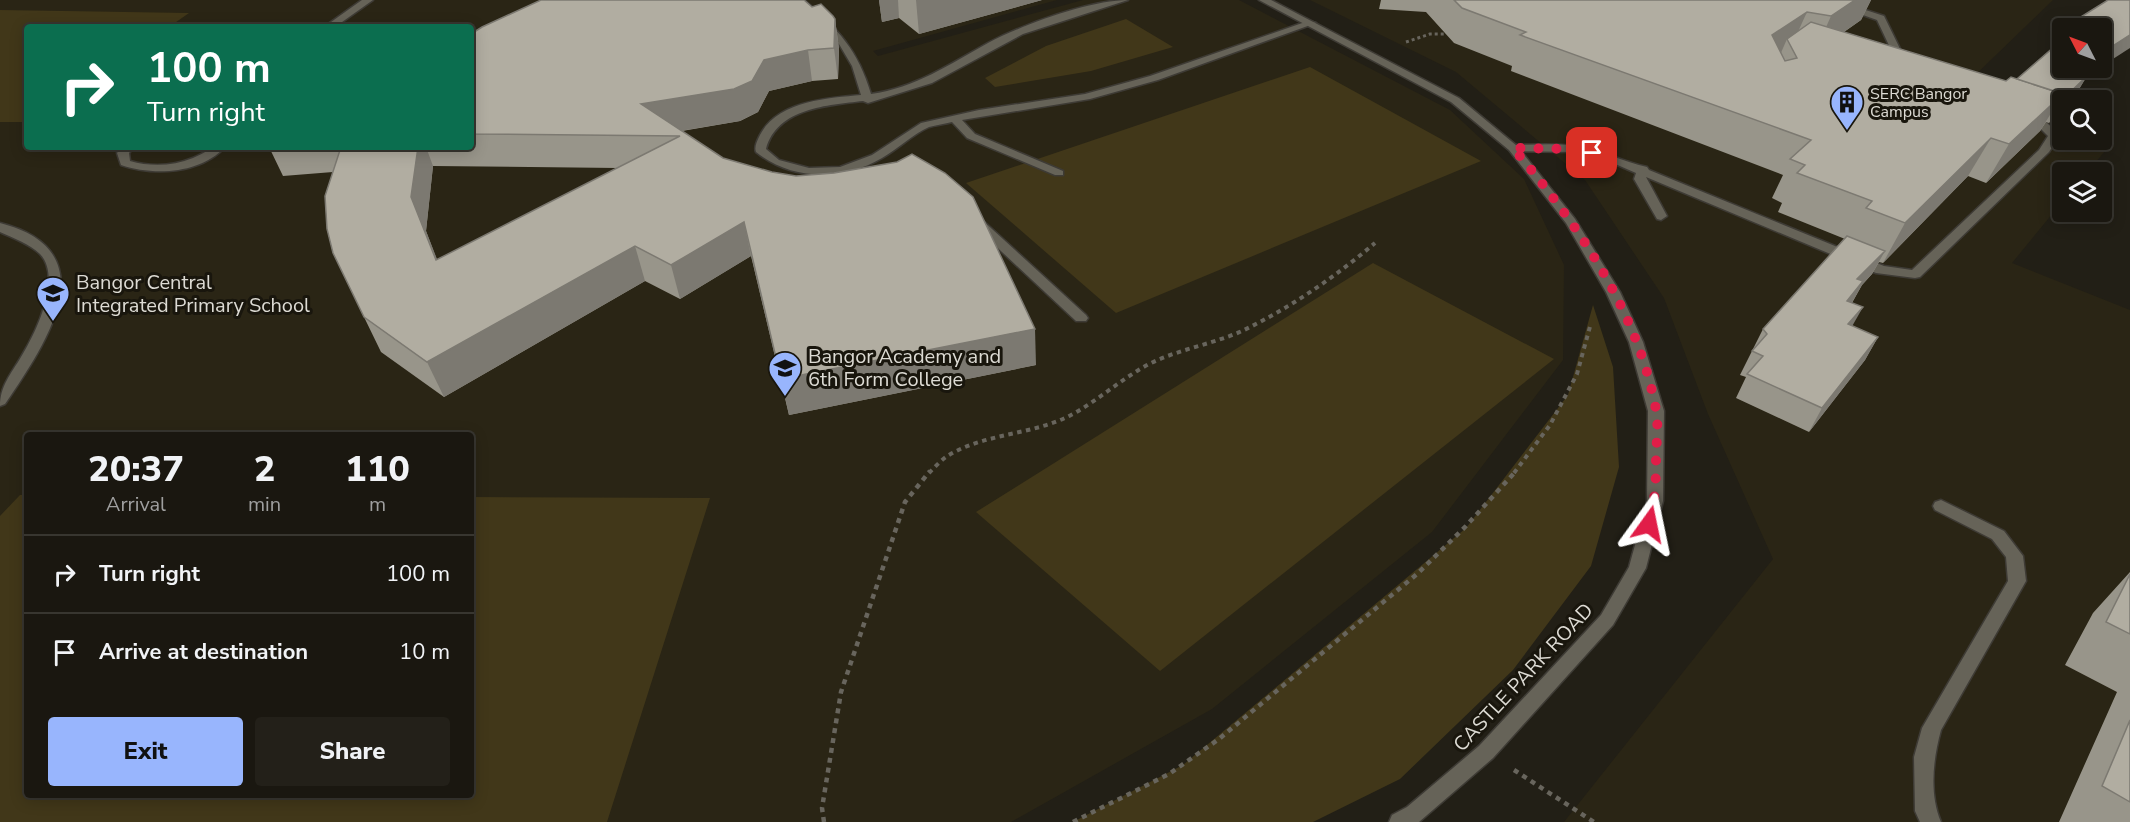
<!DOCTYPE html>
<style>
body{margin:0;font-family:"Nunito Sans",sans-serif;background:#232019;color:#f1f3f6;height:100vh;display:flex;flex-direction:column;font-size:22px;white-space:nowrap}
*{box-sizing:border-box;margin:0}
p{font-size:20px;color:#9f9f9f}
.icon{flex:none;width:33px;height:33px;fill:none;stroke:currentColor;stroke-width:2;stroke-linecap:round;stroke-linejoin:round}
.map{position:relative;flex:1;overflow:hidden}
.panel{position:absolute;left:24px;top:432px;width:450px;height:366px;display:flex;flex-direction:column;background:#1a1710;border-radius:6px;box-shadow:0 3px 15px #0003,0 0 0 2px #383630}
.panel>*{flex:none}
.guide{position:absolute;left:24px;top:24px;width:450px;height:126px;border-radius:6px;box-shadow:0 3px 15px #0003,0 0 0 2px #383630;background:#0b6e4f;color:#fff;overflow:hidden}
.needle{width:39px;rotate:312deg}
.controls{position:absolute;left:2052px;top:18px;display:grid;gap:12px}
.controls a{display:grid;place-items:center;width:60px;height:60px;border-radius:6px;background:#1a1710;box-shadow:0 3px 15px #0003,0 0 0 2px #383630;font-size:30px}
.pin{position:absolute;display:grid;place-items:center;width:51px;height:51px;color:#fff;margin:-26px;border-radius:12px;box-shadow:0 3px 9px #0006}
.me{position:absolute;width:66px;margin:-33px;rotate:12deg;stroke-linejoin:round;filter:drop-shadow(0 0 4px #0008)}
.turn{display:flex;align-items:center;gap:21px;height:126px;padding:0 24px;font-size:27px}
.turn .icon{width:78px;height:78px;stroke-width:2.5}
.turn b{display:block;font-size:42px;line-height:51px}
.eta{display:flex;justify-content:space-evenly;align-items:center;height:102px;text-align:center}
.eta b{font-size:36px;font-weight:800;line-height:42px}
.primary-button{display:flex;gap:12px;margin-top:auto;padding:12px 24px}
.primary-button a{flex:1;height:69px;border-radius:6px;background:#98b5fd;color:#111;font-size:24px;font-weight:800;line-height:69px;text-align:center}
.primary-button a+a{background:#232019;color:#f1f3f6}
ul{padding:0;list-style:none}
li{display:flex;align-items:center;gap:18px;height:78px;padding:0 24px;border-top:2px solid #383630}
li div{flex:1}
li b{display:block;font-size:22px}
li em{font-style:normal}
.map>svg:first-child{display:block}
.built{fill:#2a2515;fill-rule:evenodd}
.green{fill:#413719}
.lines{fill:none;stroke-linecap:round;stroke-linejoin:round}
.service-casing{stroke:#3e3b35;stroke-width:3}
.minor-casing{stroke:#3e3b35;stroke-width:3}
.path-far2{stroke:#68655d;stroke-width:3;stroke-dasharray:3 3;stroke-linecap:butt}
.path-far1{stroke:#68655d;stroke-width:4;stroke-dasharray:4.5 4.5;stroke-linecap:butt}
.path{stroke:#68655d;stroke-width:4.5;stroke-dasharray:5 5;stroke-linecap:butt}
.service{fill:#666358;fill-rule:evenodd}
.minor{fill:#666358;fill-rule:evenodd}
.wall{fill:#98958a;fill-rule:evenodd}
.shaded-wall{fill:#7c7971}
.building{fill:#b1ada1;stroke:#7c7971;stroke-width:1.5}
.route{stroke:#e11d48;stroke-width:10;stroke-dasharray:0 18}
.labels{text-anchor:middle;stroke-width:6;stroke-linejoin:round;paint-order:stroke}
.far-poi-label{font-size:16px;fill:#dddbd4;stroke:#19160d;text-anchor:start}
.poi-label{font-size:20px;fill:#dddbd4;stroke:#19160d;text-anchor:start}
.street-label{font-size:20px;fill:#dddbd4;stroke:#19160d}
</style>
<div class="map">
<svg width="2130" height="822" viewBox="0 0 2130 822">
<rect width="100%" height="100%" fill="#221f16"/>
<g class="built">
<path d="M0,0h1057l-184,51 5,5 205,-56h156l211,110 74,69 40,86 -1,95 -131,172 -220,177 -201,113h-1011zM27,27h444v120h-444zM27,435h444v360h-444z"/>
<path d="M1310,0h743l-85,82 94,28v30h19l-1,2 26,8 -19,22h-25v30l-50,61 118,47v512h-566l209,-263 -65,-145 -44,-116 -79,-118 -129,-108z"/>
</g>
<g class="green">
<path d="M0,10l189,3 -20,14h-142v95h-27z"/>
<path d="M1126,19l47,28 -82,24 -96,16 -10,-9 61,-32z"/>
<path d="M1310,67l171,94 -365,152 -150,-130z"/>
<path d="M1373,263l181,96 -394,312 -184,-159z"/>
<path d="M1593,305l20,62 6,100 -28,99 -78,104 -113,109 -87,43h-240l110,-57 283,-237 102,-133z"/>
<path d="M20,495h7v300h444v-298l239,1 -103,324h-607v-306z"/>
</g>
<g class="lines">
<defs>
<g id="service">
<path d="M362,0h11l-38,27h-11z"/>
<path d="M793,0h11c34,29 54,50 67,94 44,-6 79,-30 117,-51 34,-18 102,-43 140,-43l-105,34 -91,49 -64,20 -5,-2c-35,4 -86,7 -97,48l13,11 30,8 31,-1 32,-12 49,-32 58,-13 106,-16 65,-18 158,-55 8,2 -158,57 -68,19 -128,21 13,14 88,37v4h-8l-88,-37 -15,-16c-7,2 -16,3 -23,5 -16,7 -31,22 -47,31 -39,23 -90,23 -126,-6 -2,-5 1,-11 4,-17 17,-34 68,-37 101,-40l-9,-29 -13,-22z"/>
<path d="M1821,0h14l49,16 20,41 8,7 -1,2h-8l-8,-8 -18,-38z"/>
<path d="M2025,116l21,6 14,13 -11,17 -129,125 -5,1 -39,-5 -230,-96 21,39 -6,4 -4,-1 -23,-40 2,-6 -30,-13 -31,-8 -62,-1 -6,-3 6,-3c20,0 42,-2 62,1 25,3 48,16 72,21l2,3 235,96 28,4 127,-120 9,-14 -10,-10 -17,-5 -1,-2z"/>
<path d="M122,147h12l-5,6 1,8c21,6 43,5 63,-3 12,-5 18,-11 32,-11 -25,27 -71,29 -104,18l-4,-12z"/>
<path d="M976,217l4,1 106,97 2,3 -2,3h-10l-104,-97v-6z"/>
<path d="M0,223c110,28 45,122 5,181l-5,2c0,-20 11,-32 21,-49 14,-23 42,-79 19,-103 -10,-10 -27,-16 -40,-22z"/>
<path d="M1941,500l63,31 19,25 3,25 -85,149c-8,29 -12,64 0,92h-21l-5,-11 -1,-54 8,-29 86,-147 -2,-24 -14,-18 -57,-29 -2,-4 2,-4z"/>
</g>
<path id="minor" d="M1259,0h12l188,98 58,48 58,73 45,73 23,50 21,69 -1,90 -17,67 -33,57 -120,133 -74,64h-30l3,-7 15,-8 72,-61 122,-131 28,-48 18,-66 1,-90 -19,-69 -23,-50 -40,-69 -57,-73 -58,-48z"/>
</defs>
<use href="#service" class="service-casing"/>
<use href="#minor" class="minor-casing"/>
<path class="path-far2" d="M1406,42l24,-8h15"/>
<g class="path-far1">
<path d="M929,473c6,-6 13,-14 20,-18 37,-22 84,-20 122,-40 28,-15 51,-37 80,-52 29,-14 62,-19 91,-32 48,-23 93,-54 133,-88"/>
<path d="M1514,473l36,-48 27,-51 14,-51"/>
</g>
<g class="path">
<path d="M1514,770l80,52"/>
<path d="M824,822l-2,-14 19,-116 64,-190 25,-31"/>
<path d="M1073,822l96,-48 50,-35 198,-165 49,-48 50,-55"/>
</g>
<use href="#service" class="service"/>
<use href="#minor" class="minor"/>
</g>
<g class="wall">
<path d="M879,0h163l-123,34 -20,-16 -17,4z"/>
<path d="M1381,0h490l-10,20 -17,12 162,49 11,-2 70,-3 -14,23 -11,1v9l-13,14 -3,-1 -6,9 -54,52 -18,-7 -85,87 -4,-1 -7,12 -10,11 -10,18v23l26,11 -13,23 -56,72 -73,-34 10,-21 -6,-2 23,-46 82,-90 -67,-27 4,-9 -10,-5 11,-23 -272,-104 1,-5 -58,-23 -28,-31 -47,-3z"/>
<path d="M2108,0l-6,28h-31l5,-8z"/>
<path d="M812,7l23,12 4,30 -1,30 -26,2 -43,10 -11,21 -18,9 -58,10 354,234 -247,50 -38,-159 -71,43 -35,-18 -201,116 -63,-45 -17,-35 -31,-145 -50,4 -14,-29h202v-113zM433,166l185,2 -181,92 -11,-29z"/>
<path d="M2130,572v250h-71l58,-130 -52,-27 28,-52z"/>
</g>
<g class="shaded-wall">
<path d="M879,0h19l1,18 -17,4z"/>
<path d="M916,0h126l-123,34z"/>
<path d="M1855,0h16l-10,20 -46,32 16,-36z"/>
<path d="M1807,12l-16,35 -4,-8 -7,16 -8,-20z"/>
<path d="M835,19l4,30 -1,30 -4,-31z"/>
<path d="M2130,35v13l-28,18v-13z"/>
<path d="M808,50l4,31 -43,10 -11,21 -18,9 -90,15 -9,-32 123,-44z"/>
<path d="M2079,68h21l-42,27 14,-23z"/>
<path d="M2087,76l-14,23 -1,1h-10v9l-13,14 14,-24z"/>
<path d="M2063,94l-23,37 -54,52 23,-39z"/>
<path d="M1991,138l-23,38 -85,87 22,-40z"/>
<path d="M418,147h8l7,19 -7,65 25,64 -40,-98z"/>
<path d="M744,222l7,34 -71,43 -9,-34z"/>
<path d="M635,246l10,35 -201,116 -17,-35z"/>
<path d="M1885,251l-13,23 -10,11 -11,19 -17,20 23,-45z"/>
<path d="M1863,307l-13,23 -2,-6z"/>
<path d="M1035,329l1,36 -247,50 -8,-36z"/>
<path d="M1878,337l-13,23 -56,72 13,-24z"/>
</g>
<g class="building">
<path d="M541,0h263l8,7 9,-3 12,12 2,3 -1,29 -26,2 -44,10 -12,21 -18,8 -93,15 82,54 49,14 24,4 38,-3 63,-11 15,-8 33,19 28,24 62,132 -254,50 -37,-157 -73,43 -36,-19 -208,116 -63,-45 -31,-64 -6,-24 -2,-33 16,-49h77l-7,50 25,63 244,-124 -209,-2v-100l11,-7z"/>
<path d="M1454,0h401l-24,16 -24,-4 -35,23 13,26 12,-3 -10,-19 24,-17 195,59 5,-4 52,17 -54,50 -18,-6 -86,85 -39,-15 6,-7 -75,-28 8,-8 -15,-6 21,-19 -291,-105 6,-3 -64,-24z"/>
<path d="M2108,0h22v35l-28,18v-25h-26l8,-6 -8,-2z"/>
<path d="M2062,40v28h17l-7,4 15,4 -24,23 -3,-1 3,-4 -46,-15z"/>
<path d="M1847,236l38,15 -28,28 6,2 -16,20 16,6 -15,17 30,13 -56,71 -75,-34 16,-18 -11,-5 15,-17 -4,-5z"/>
<path d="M2130,574v60l-24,-12z"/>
<path d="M2130,720v82l-28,-16z"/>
</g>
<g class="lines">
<path class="route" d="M1592,153l-17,-4 -62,-1c64,75 125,163 143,262 3,16 0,34 0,50 0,23 -1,42 -7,64"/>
</g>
<defs>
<symbol id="building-pin" viewBox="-11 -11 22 30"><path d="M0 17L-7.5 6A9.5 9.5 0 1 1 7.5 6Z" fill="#98b5fd" stroke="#19160d"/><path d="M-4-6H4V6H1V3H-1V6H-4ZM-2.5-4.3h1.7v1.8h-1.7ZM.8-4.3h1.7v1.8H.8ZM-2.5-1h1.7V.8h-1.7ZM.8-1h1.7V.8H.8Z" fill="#111"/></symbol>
<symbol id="school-pin" viewBox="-11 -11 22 30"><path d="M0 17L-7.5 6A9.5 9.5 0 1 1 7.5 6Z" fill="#98b5fd" stroke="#19160d"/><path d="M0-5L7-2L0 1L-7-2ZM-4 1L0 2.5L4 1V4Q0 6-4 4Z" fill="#111"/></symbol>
</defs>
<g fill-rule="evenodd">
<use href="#building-pin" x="1828" y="83" width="38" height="52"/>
<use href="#school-pin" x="34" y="274" width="38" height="52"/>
<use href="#school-pin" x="766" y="349" width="38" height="52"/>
</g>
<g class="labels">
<g class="far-poi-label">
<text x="1870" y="99">SERC Bangor<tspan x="1870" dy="18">Campus</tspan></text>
</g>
<g class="poi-label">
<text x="76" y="289">Bangor Central<tspan x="76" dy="23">Integrated Primary School</tspan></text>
<text x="808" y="363">Bangor Academy and<tspan x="808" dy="23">6th Form College</tspan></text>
</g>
<g class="street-label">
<text transform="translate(1523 677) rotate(-47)" y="7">CASTLE PARK ROAD</text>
</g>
</g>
</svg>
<div class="controls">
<a><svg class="needle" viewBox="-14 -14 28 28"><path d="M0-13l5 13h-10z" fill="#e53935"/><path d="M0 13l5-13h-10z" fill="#9f9f9f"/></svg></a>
<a><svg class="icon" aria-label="search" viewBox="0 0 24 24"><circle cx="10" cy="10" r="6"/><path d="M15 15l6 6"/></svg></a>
<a><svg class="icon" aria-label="layers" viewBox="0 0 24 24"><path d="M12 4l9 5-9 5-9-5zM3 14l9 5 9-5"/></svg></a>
</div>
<div class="pin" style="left:1592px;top:153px;background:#d93025"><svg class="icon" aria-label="arrive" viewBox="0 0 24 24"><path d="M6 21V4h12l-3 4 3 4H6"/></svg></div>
<svg class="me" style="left:1649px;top:524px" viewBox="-20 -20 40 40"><path d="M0-17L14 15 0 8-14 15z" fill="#e11d48" stroke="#fff" stroke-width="4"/></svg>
<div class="guide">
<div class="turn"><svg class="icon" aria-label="right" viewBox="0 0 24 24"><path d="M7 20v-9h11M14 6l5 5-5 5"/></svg><div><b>100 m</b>Turn right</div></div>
</div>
<section class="panel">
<div class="eta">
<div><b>20:37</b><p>Arrival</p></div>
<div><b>2</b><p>min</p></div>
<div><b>110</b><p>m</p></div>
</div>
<ul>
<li><svg class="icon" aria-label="right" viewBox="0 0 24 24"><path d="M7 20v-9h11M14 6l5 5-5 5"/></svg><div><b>Turn right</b></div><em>100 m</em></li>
<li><svg class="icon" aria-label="arrive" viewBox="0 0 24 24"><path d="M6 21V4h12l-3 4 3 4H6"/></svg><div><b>Arrive at destination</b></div><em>10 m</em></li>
</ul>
<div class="primary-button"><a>Exit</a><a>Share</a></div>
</section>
</div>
